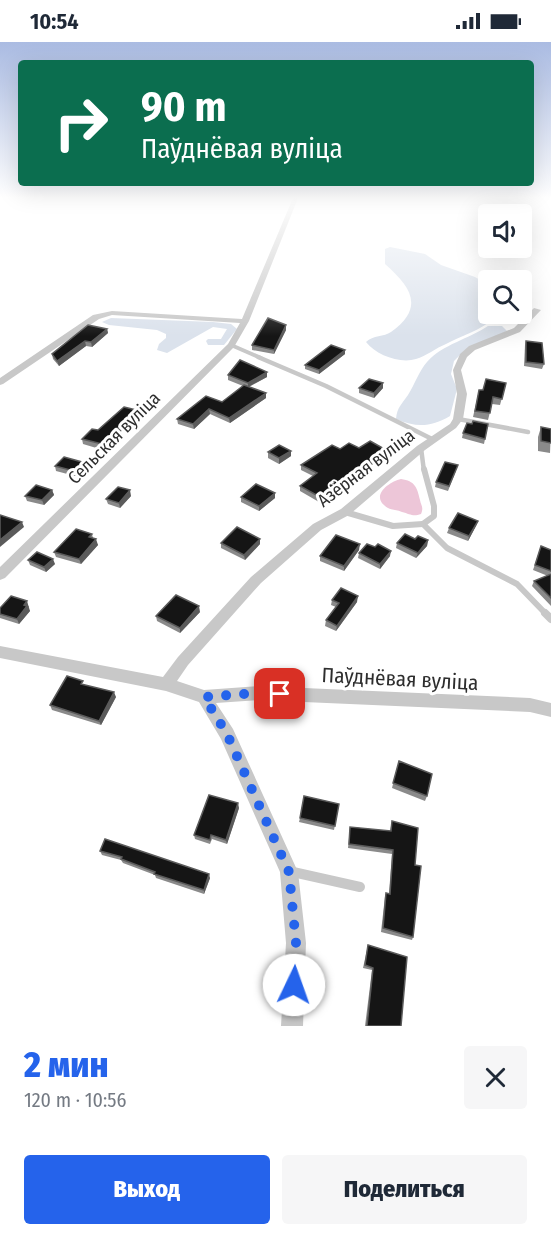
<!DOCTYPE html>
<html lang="ru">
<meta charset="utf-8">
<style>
body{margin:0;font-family:"Fira Sans Condensed",sans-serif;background:#f6f6f7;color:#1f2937;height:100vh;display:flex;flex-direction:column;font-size:22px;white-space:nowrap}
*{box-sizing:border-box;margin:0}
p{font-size:20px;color:#747a83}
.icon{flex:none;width:33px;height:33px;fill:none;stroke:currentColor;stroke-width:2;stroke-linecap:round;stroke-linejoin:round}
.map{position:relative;height:984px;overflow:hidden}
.details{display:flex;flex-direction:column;background:#fff;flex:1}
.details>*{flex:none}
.hud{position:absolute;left:18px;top:18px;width:516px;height:126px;border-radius:6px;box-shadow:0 6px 24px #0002;background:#0b6e4f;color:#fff;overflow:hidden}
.controls{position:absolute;left:478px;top:162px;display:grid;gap:12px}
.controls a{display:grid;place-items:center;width:54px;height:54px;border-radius:6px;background:#fff;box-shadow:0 6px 24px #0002;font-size:30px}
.pin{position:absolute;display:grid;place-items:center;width:51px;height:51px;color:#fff;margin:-26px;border-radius:12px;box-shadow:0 3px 9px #0006}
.me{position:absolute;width:66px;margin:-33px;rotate:3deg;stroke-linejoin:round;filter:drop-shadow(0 0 4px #0008)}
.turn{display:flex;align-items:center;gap:21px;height:126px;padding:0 24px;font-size:27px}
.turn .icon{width:78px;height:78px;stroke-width:2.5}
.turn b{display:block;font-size:42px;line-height:51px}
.round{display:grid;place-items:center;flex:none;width:63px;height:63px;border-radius:6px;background:#f6f6f7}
.head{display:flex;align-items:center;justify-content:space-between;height:102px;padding:0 24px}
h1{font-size:36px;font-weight:800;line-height:45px;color:#2563eb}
.action{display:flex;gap:12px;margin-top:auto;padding:12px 24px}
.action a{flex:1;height:69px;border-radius:6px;background:#2563eb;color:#fff;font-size:24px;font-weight:800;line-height:69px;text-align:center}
.action a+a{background:#f6f6f7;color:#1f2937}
.status{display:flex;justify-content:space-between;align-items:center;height:42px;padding:0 30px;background:#fff;direction:ltr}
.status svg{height:16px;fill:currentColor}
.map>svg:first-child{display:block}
.green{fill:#dbe2ec}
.water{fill:#edc6d8}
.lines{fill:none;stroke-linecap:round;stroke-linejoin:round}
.lane-far4{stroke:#c8c8c8;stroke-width:4}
.lane-far3{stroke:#c8c8c8;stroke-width:4.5}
.lane-far2{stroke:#c8c8c8;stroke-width:6}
.lane-far1{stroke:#c8c8c8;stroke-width:8}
.lane{stroke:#c8c8c8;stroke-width:10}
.street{fill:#c8c8c8;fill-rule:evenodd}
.wall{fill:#8a8a8a}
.shaded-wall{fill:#5b5b5b}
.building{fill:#151515;stroke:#5b5b5b;stroke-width:1.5}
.route{stroke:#2563eb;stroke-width:10;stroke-dasharray:0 18}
.labels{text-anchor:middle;stroke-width:6;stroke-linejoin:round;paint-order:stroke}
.street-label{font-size:18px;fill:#2e2e2e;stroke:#fff}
.near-street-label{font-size:21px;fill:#2e2e2e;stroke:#fff}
</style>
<div class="status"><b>10:54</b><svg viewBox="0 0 49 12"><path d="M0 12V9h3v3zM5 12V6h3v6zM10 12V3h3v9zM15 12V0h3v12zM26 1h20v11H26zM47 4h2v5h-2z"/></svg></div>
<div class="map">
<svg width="551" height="984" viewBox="0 0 551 984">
<rect width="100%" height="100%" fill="#fff"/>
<g class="green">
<path d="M390,205l35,7 16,11 34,12 14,8 -1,38c-15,10 -27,13 -42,21 -10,4 -20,12 -30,15 -16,5 -40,-4 -50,-17 7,-7 18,-5 25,-10 35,-25 19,-46 -6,-68v-15z"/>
<path d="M111,276l102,4 18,2 6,5 -13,16h-16l-2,-4 2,-2h13l6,-10 -14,-2 -46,26 -10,-3 2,-6 7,-6v-4l-9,-4 -48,-5 -7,-3z"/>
<path d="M488,284h14l5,5 -43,20 -10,10 -3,13 6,15 -7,27c-19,11 -33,12 -54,3 1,-12 6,-15 12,-24 7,-11 11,-24 19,-33 16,-18 42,-23 61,-36z"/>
</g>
<path class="water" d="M401,437c14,2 16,8 19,21 1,6 4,7 1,14 -8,3 -11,0 -19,-2 -4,-2 -10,-2 -14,-4 -19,-11 0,-26 13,-29z"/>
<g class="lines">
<path class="lane-far4" d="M231,303l30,13"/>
<g class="lane-far3">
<path d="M258,315l68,29 108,54"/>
<path d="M458,377l70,13"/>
<path d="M421,406l3,23"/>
</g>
<g class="lane-far2">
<path d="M424,427l10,37v10l-11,8 24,24 70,36 29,30"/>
<path d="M345,470l48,14 30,-2"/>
</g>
<path class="lane-far1" d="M545,571l6,6"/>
<path class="lane" d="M293,830l67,15"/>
<g class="street">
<path d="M293,156h5l-49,123 -15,26 -229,231 -5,2v-13l228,-223 12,-21 -128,-8 -13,4 -96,65 -3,1v-7l93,-63 19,-4 130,8z"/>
<path d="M534,266l7,2 -21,22 -45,18 -8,7 -6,13 6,24 -4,25 -7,9 -31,22 -76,65 -28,15 -60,53 -73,82 -11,16 27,9 54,-4 272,12 21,5v14l-21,-5 -272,-12 -42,3 17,26 65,143 8,71 -3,83h-22l5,-83 -6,-71 -59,-133 -22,-37 -33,-11 -166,-33v-12l163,31 15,-20 73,-80 62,-53 28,-15 76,-63 33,-22 3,-5 4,-25 -4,-24 7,-16 9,-8 45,-18z"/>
</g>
</g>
<g class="wall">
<path d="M286,283v5l-12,24 -22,-4v-5z"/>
<path d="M107,287l1,4 -16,14 -6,-1 -27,20 -6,-7 -1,-5z"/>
<path d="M526,299l18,23 -2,5 -18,-3 1,-21z"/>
<path d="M345,308v4l-26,20 -14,-5v-4z"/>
<path d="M267,330v5l-18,10 17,6v5l-36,25 -20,-9 -16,15 -16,-5 -1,-5 45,-17 21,-16 -15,-6v-5z"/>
<path d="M383,341v5l-9,10 -15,-5v-5z"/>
<path d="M506,341l-6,22 -8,-1 -4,16 -15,-3 6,-27h4z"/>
<path d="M136,368l1,5 -34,35 -20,-6 -1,-5z"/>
<path d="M472,382l13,15 -1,5 -22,-6 1,-5z"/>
<path d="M541,385l10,2 -1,24 -12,-2v-14z"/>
<path d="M359,406l29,3 -1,5 -26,15 -42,31 -19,-11v-5l13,-10 -12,-6v-5l39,-16z"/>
<path d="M268,410l23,4 -12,8 -11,-6z"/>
<path d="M55,424l29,1 -9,9 -19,-5z"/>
<path d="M456,429l-8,20 -13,-4 1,-5z"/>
<path d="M52,448l2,5 -10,10 -17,-4 -2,-5z"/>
<path d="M131,454l-11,12 -12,-4 -2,-5z"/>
<path d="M241,455l34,1 -16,13 -18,-9z"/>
<path d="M478,479l-2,5 -8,15 -21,-8 2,-5z"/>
<path d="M92,492l1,4 5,7 -17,19 -25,-7 -2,-5z"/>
<path d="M260,497v5l-15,16 -24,-12v-5z"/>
<path d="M415,497l13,1 -1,6 -11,12 -20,-10 1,-5z"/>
<path d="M541,504l10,4v22l-1,3 1,-1v32l-19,-20 2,-5 14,-5 -15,-6z"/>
<path d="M359,508l-15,21 -24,-10v-5z"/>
<path d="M359,511l31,3 -10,13 -22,-11z"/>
<path d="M28,518l27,4 -9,8 -16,-7z"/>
<path d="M332,558l25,2 -21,29 -11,-5 1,-6 10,-13 -5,-2z"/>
<path d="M29,564l-1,2 2,3 -11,13 -19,-6v-10z"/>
<path d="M200,570l-20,21 -23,-12 -1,-5z"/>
<path d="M85,643l31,12 -15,28 -49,-15 -2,-5z"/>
<path d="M399,719l28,35 -2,5 -33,-13z"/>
<path d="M339,762l-5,26 -35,-8 1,-4z"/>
<path d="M239,766l-12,36 -15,-5 -2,5 -15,-5 -1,-4z"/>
<path d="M392,779l23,44 -2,72 -1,3 -31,-8 4,-36 1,-3h3l3,-39 -44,-6 2,-21 40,4z"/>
<path d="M100,809l110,27 -6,16 -48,-16 -1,-3 -32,-12 -2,-3 -19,-5z"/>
<path d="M368,903l33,81h-36l7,-56 -9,-2z"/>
</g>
<g class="shaded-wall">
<path d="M286,283v5l-12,24v-4z"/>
<path d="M107,287l1,4 -16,14 -1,-5z"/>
<path d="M85,299l1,5 -27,20 -2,-5z"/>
<path d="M345,308v4l-26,20v-4z"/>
<path d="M267,330v5l-19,10v-4z"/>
<path d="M383,341v5l-9,10v-5z"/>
<path d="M266,351v5l-36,25 -1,-5z"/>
<path d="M209,367l1,5 -16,15 -1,-5z"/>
<path d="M136,368l1,5 -34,35 -1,-6z"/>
<path d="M291,409v5l-12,8v-6z"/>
<path d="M388,409l-1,5 -26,15 -42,31 1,-5 42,-31z"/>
<path d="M82,420l2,5 -9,9 -1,-5z"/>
<path d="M52,448l2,5 -10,10 -2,-5z"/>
<path d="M130,448l1,6 -11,12 -1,-5z"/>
<path d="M275,451v5l-16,13v-5z"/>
<path d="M478,479l-2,5 -8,15 1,-5z"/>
<path d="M22,480l2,5 -24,20v-7z"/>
<path d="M96,497l2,6 -17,19 -2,-5z"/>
<path d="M260,497v5l-15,16 -1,-5z"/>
<path d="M428,498l-1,6 -11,12 2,-5z"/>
<path d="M360,502l-1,6 -15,21v-5z"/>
<path d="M391,509l-1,5 -10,13v-5z"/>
<path d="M53,517l2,5 -9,8 -2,-5z"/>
<path d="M358,554l-1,6 -21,29 1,-5z"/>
<path d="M27,559l3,10 -11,13 -2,-5 7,-14z"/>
<path d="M199,564l1,6 -20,21v-5z"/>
<path d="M114,650l2,5 -15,28 -2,-4z"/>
<path d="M238,761l1,5 -12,36 -1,-4z"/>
<path d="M209,832l1,4 -6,16v-4z"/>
</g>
<g class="building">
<path d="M268,276l18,7 -12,25 -22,-5z"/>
<path d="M88,283l19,4 -16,13 -6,-1 -28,20 -5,-7z"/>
<path d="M526,299l16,2 2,21 -18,-2z"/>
<path d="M331,303l14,5 -26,20 -14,-5z"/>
<path d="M240,318l27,12 -19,11 -20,-8z"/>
<path d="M369,337l14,4 -9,10 -15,-5z"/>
<path d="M486,337l20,4 -4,16 -9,-2 -3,16 -15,-2 4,-21h4z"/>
<path d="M244,343l22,8 -37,25 -20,-9 -16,15 -16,-5 29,-23 16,6z"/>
<path d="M124,365l12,3 -34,34 -20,-5 10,-10 6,1z"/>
<path d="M473,379l15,3 -3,15 -22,-6 4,-10 5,1z"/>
<path d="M541,385l10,2v14l-10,-2z"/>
<path d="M370,399l18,10 -26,15 -42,31 -20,-11 17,-13 -16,-8 31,-20 8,4 9,-6 10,5z"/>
<path d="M279,403l12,6 -12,7 -11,-6z"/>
<path d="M64,415l18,5 -8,9 -19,-5z"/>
<path d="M445,420l13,3 -9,21 -13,-4z"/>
<path d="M256,442l19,9 -16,13 -18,-9z"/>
<path d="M36,443l16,5 -10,10 -17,-4z"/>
<path d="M118,445l12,3 -11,13 -13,-4z"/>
<path d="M458,471l20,8 -9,15 -20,-8z"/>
<path d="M0,473l22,7 -22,18z"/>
<path d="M237,485l23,12 -16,16 -23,-12z"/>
<path d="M76,487l16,5 -3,3 7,2 -17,20 -25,-7z"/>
<path d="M405,492l10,5 3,-3 10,4 -10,13 -21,-10z"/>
<path d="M336,493l24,9 -16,22 -24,-10z"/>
<path d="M367,502l8,3 3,-3 13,7 -11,13 -21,-11z"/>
<path d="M541,504l10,4v21l-16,-6z"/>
<path d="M37,510l16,7 -9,8 -16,-7z"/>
<path d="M551,532v24l-17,-17z"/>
<path d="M341,546l17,8 -21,30 -11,-6 13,-17 -7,-3z"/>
<path d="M176,553l23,11 -19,22 -24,-12z"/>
<path d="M11,554l16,5 -3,4 3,1 -10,13 -17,-5v-6z"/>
<path d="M67,634l16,5 -2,3 33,8 -15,29 -49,-16z"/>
<path d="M399,719l33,13 -5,22 -34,-13z"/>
<path d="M209,753l29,8 -12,37 -15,-5 -1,5 -16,-5z"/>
<path d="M304,754l35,8 -4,22 -35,-8z"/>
<path d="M392,779l26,7 -3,37 6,1 -8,71 -30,-9 3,-35 4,1 3,-44 -44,-6 1,-17 41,4z"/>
<path d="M105,797l104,35 -5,16 -50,-16 1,-2 -34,-13 1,-2 -22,-6z"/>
<path d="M368,903l39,12 -6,69h-34l6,-58 -8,-3z"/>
</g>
<linearGradient id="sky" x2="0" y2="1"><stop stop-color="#aabbe2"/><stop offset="0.53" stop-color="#fff"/><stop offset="1" stop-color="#fff" stop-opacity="0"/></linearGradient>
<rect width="551" height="294" fill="url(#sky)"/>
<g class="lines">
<path class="route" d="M280,652l-22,-1 -54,4 23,37 62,138 7,71 -2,42"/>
</g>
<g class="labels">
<g class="street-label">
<text transform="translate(114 396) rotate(-45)" y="6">Сельская вуліца</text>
<text transform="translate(366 426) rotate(-37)" y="6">Азёрная вуліца</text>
</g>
<g class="near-street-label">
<text transform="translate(400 637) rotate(3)" y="7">Паўднёвая вуліца</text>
</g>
</g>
</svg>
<div class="controls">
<a><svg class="icon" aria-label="sound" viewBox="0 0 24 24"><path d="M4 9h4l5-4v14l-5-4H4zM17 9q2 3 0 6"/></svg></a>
<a><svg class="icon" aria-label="search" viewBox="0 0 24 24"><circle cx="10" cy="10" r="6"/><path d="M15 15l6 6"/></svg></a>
</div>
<div class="pin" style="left:280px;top:652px;background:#d93025"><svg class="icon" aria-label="arrive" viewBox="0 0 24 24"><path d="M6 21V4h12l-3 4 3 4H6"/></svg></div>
<svg class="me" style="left:294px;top:943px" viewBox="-20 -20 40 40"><circle r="19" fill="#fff"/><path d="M0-13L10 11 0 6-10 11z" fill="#2563eb"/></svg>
<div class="hud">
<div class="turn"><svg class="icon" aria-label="right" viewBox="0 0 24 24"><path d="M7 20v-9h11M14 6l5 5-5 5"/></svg><div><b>90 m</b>Паўднёвая вуліца</div></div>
</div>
</div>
<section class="details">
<div class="head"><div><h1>2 мин</h1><p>120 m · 10:56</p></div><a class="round"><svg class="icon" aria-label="close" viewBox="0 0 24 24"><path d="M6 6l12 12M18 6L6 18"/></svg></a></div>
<div class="action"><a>Выход</a><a>Поделиться</a></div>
</section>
